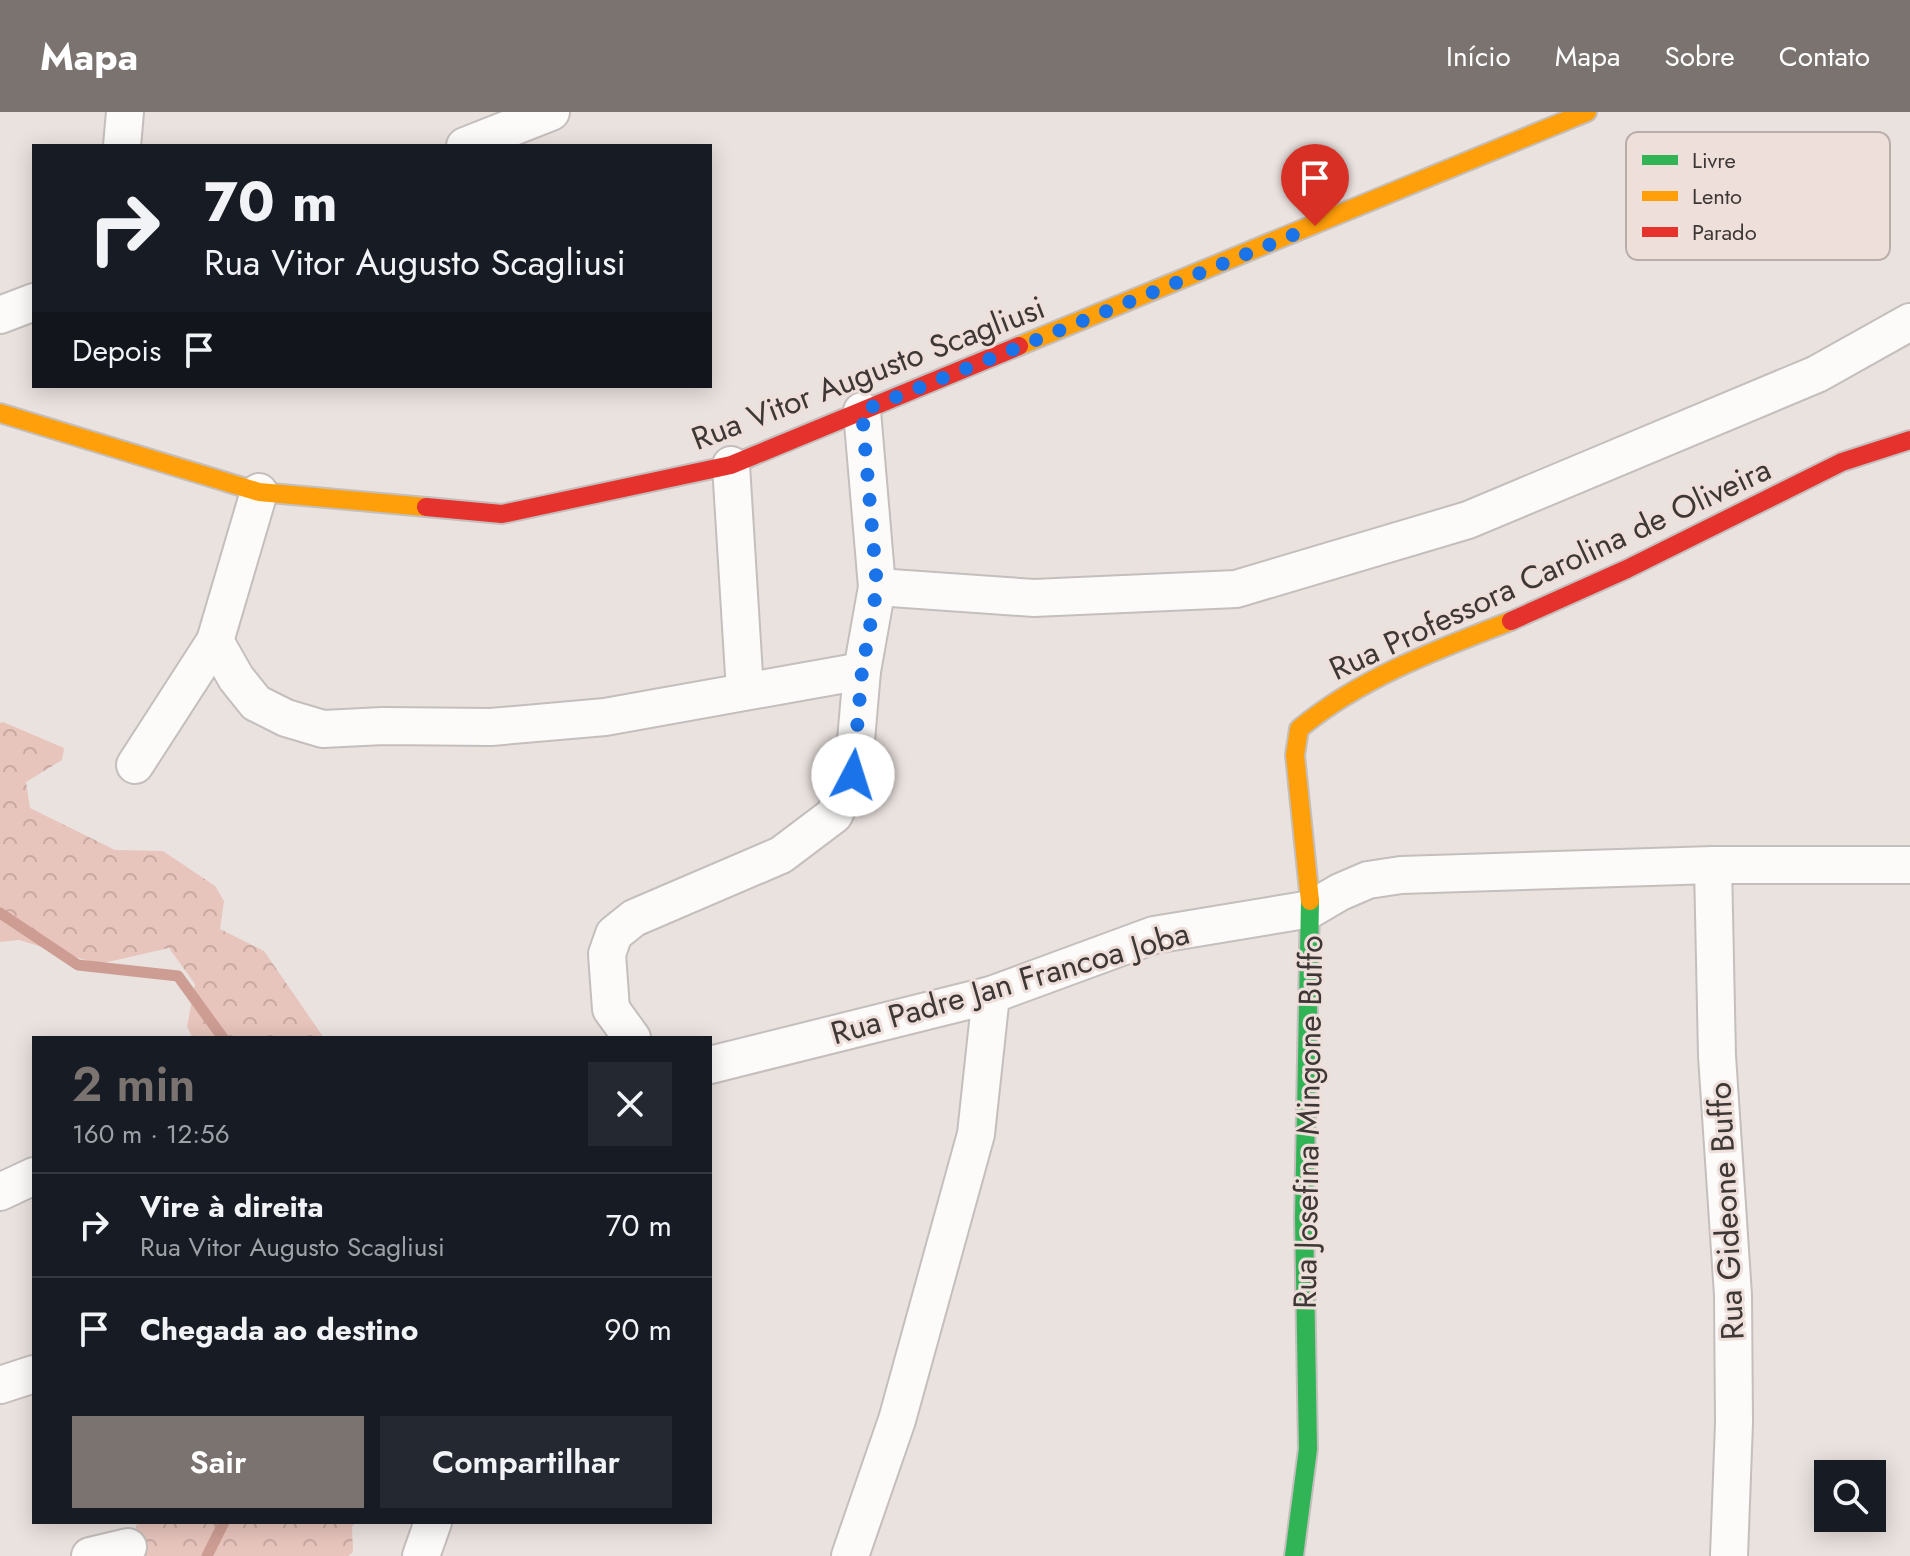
<!DOCTYPE html>
<html lang="pt">
<meta charset="utf-8">
<style>
body{margin:0;font-family:Jost,sans-serif;background:#242831;color:#f1f3f6;height:100vh;display:flex;flex-direction:column;font-size:30px;white-space:nowrap}
*{box-sizing:border-box;margin:0}
p{font-size:26px;color:#9ea1a6}
.icon{flex:none;width:44px;height:44px;fill:none;stroke:currentColor;stroke-width:2;stroke-linecap:round;stroke-linejoin:round}
.map{position:relative;flex:1;overflow:hidden}
.side{position:absolute;left:32px;top:924px;width:680px;height:488px;display:flex;flex-direction:column;background:#171b24;border-radius:0px;box-shadow:0 4px 20px #0003}
.side>*{flex:none}
.hud{position:absolute;left:32px;top:32px;width:680px;height:244px;border-radius:0px;box-shadow:0 4px 20px #0003;background:#171b24;color:#f1f3f6;overflow:hidden}
.tools{position:absolute;left:1814px;top:1348px;display:grid;gap:16px}
.tools a{display:grid;place-items:center;width:72px;height:72px;border-radius:0px;background:#171b24;box-shadow:0 4px 20px #0003;font-size:40px}
.pin{position:absolute;display:grid;place-items:center;width:68px;height:68px;color:#fff;margin:-82px -34px;border-radius:50% 50% 50% 0;rotate:-45deg;box-shadow:0 0 8px #0007}
.pin .icon{rotate:45deg}
.me{position:absolute;width:88px;margin:-44px;rotate:5deg;stroke-linejoin:round;filter:drop-shadow(0 0 6px #0008)}
.turn{display:flex;align-items:center;gap:28px;height:168px;padding:0 40px;font-size:36px}
.turn .icon{width:104px;height:104px;stroke-width:2.5}
.turn b{display:block;font-size:56px;line-height:68px}
.then{display:flex;align-items:center;height:76px;padding:0 40px;background:#0003;gap:16px;font-size:30px}
.round{display:grid;place-items:center;flex:none;width:84px;height:84px;border-radius:0px;background:#242831}
.summary{display:flex;align-items:center;justify-content:space-between;height:136px;padding:0 40px}
h1{font-size:48px;font-weight:600;line-height:60px;color:#7a7370}
.primary-button{display:flex;gap:16px;margin-top:auto;padding:16px 40px}
.primary-button a{flex:1;height:92px;border-radius:0px;background:#7a7370;color:#fff;font-size:32px;font-weight:600;line-height:92px;text-align:center}
.primary-button a+a{background:#242831;color:#f1f3f6}
ul{padding:0;list-style:none}
li{display:flex;align-items:center;gap:24px;height:104px;padding:0 40px;border-top:2px solid #363941}
li div{flex:1}
li b{display:block;font-size:30px}
li em{font-style:normal}
header{display:flex;align-items:center;gap:48px;box-sizing:border-box;height:112px;padding:0 40px;background:#7a7370;color:#fff}
header strong{font-size:38px}
nav{display:flex;gap:44px;margin-inline-start:auto;font-size:28px}
.map>svg:first-child{display:block}
.forest{fill:url(#forest-crowns)}
.lines{fill:none;stroke-linecap:round;stroke-linejoin:round}
.stream{stroke:#cd9d93;stroke-width:11}
.street-casing{stroke:#c4bebc;stroke-width:40}
.fast-casing{stroke:#c4bebc;stroke-width:22}
.slow-casing{stroke:#c4bebc;stroke-width:22}
.jam-casing{stroke:#c4bebc;stroke-width:22}
.street{stroke:#fcfbfa;stroke-width:36}
.fast{stroke:#30b455;stroke-width:18}
.slow{stroke:#ff9f0a;stroke-width:18}
.jam{stroke:#e5322d;stroke-width:18}
.route{stroke:#1a73e8;stroke-width:14;stroke-dasharray:0 25.2}
.labels{text-anchor:middle;stroke-width:6;stroke-linejoin:round;paint-order:stroke}
.street-label{font-size:32px;fill:#3d3735;stroke:#eedfdb}
.key{fill:#eedfdb;stroke:#b9ada9;stroke-width:2}
.key-label{font-size:22px;fill:#3d3735}
</style>
<header>
<strong>Mapa</strong>
<nav><a>Início</a><a>Mapa</a><a>Sobre</a><a>Contato</a></nav>
</header>
<div class="map">
<svg width="1910" height="1444" viewBox="0 0 1910 1444">
<defs>
<pattern id="forest-crowns" width="20" height="18" patternUnits="userSpaceOnUse" patternTransform="scale(2)"><rect width="20" height="18" fill="#e7c4bc"/><path d="M2 6a3 3 0 1 1 6 0M12 15a3 3 0 1 1 6 0" fill="none" stroke="#c7a9a2"/></pattern>
</defs>
<rect width="100%" height="100%" fill="#eae2df"/>
<g class="forest">
<path d="M3,610l61,26 -2,12 -36,22 4,26 85,42 48,1 52,35 9,15 -4,28 44,22 60,87h-131l-6,-11 8,-43 -26,-36 -70,16 -80,-24 -19,2v-219z"/>
<path d="M137,1410h219l-4,5 1,25 -5,4h-215z"/>
</g>
<g class="lines">
<g class="stream">
<path d="M0,801l78,52 100,11 45,62"/>
<path d="M207,1444l17,-34"/>
</g>
<defs>
<g id="street">
<path d="M122,34l3,-34"/>
<path d="M465,34l86,-34"/>
<path d="M0,203l34,-13"/>
<path d="M731,353l14,226"/>
<path d="M259,380l-44,149 21,37 20,25 30,15 37,11 60,-3 108,1 114,-10 257,-46"/>
<path d="M877,475l157,11 202,-9 232,-69 349,-146 93,-52"/>
<path d="M135,653l80,-124"/>
<path d="M1713,753l4,191 16,239 1,128 -5,133"/>
<path d="M632,926l-21,-29 -4,-55 7,-20 20,-16 147,-63 53,-40 19,-40 9,-104 15,-84 -15,-176"/>
<path d="M710,953l281,-70 163,-60 157,-26 29,-17 28,-12 33,-5 312,-10h197"/>
<path d="M0,1080l34,-16"/>
<path d="M0,1273l34,-11"/>
<path d="M90,1444l38,-9"/>
<path d="M421,1444l12,-34"/>
<path d="M850,1444l47,-136 79,-286 15,-139"/>
</g>
<path id="fast" d="M1294,1444l14,-107 -4,-231 6,-317"/>
<g id="slow">
<path d="M1019,234l568,-234"/>
<path d="M0,301l259,79 167,15"/>
<path d="M1310,789l-15,-146 4,-26c61,-51 139,-80 212,-108"/>
</g>
<g id="jam">
<path d="M426,395l76,7 229,-49 288,-119"/>
<path d="M1511,509l116,-52 215,-107 68,-22"/>
</g>
</defs>
<use href="#street" class="street-casing"/>
<use href="#fast" class="fast-casing"/>
<use href="#slow" class="slow-casing"/>
<use href="#jam" class="jam-casing"/>
<use href="#street" class="street"/>
<use href="#fast" class="fast"/>
<use href="#slow" class="slow"/>
<use href="#jam" class="jam"/>
</g>
<g class="lines">
<path class="route" d="M853,663l9,-104 15,-84 -15,-176 453,-185"/>
</g>
<g class="labels">
<g class="street-label">
<text transform="translate(868 261) rotate(-21)" y="11">Rua Vitor Augusto Scagliusi</text>
<text transform="translate(1550 457) rotate(-25)" y="11">Rua Professora Carolina de Oliveira</text>
<text transform="translate(1010 871) rotate(-16)" y="11">Rua Padre Jan Francoa Joba</text>
<text transform="translate(1308 1010) rotate(-89)" y="11">Rua Josefina Mingone Buffo</text>
<text transform="translate(1726 1099) rotate(-93)" y="11">Rua Gideone Buffo</text>
</g>
</g>
<rect x="1626" y="20" width="264" height="128" rx="12" class="key"/>
<rect x="1642" y="43" width="36" height="10" fill="#30b455"/>
<rect x="1642" y="79" width="36" height="10" fill="#ff9f0a"/>
<rect x="1642" y="115" width="36" height="10" fill="#e5322d"/>
<g class="key-label">
<text x="1692" y="56">Livre</text>
<text x="1692" y="92">Lento</text>
<text x="1692" y="128">Parado</text>
</g>
</svg>
<div class="tools">
<a><svg class="icon" aria-label="search" viewBox="0 0 24 24"><circle cx="10" cy="10" r="6"/><path d="M15 15l6 6"/></svg></a>
</div>
<div class="pin" style="left:1315px;top:114px;background:#d93025"><svg class="icon" aria-label="arrive" viewBox="0 0 24 24"><path d="M6 21V4h12l-3 4 3 4H6"/></svg></div>
<svg class="me" style="left:853px;top:663px" viewBox="-20 -20 40 40"><circle r="19" fill="#fff"/><path d="M0-13L10 11 0 6-10 11z" fill="#1a73e8"/></svg>
<div class="hud">
<div class="turn"><svg class="icon" aria-label="right" viewBox="0 0 24 24"><path d="M7 20v-9h11M14 6l5 5-5 5"/></svg><div><b>70 m</b>Rua Vitor Augusto Scagliusi</div></div>
<div class="then">Depois<svg class="icon" aria-label="arrive" viewBox="0 0 24 24"><path d="M6 21V4h12l-3 4 3 4H6"/></svg></div>
</div>
<section class="side">
<div class="summary"><div><h1>2 min</h1><p>160 m · 12:56</p></div><a class="round"><svg class="icon" aria-label="close" viewBox="0 0 24 24"><path d="M6 6l12 12M18 6L6 18"/></svg></a></div>
<ul>
<li><svg class="icon" aria-label="right" viewBox="0 0 24 24"><path d="M7 20v-9h11M14 6l5 5-5 5"/></svg><div><b>Vire à direita</b><p>Rua Vitor Augusto Scagliusi</p></div><em>70 m</em></li>
<li><svg class="icon" aria-label="arrive" viewBox="0 0 24 24"><path d="M6 21V4h12l-3 4 3 4H6"/></svg><div><b>Chegada ao destino</b></div><em>90 m</em></li>
</ul>
<div class="primary-button"><a>Sair</a><a>Compartilhar</a></div>
</section>
</div>
